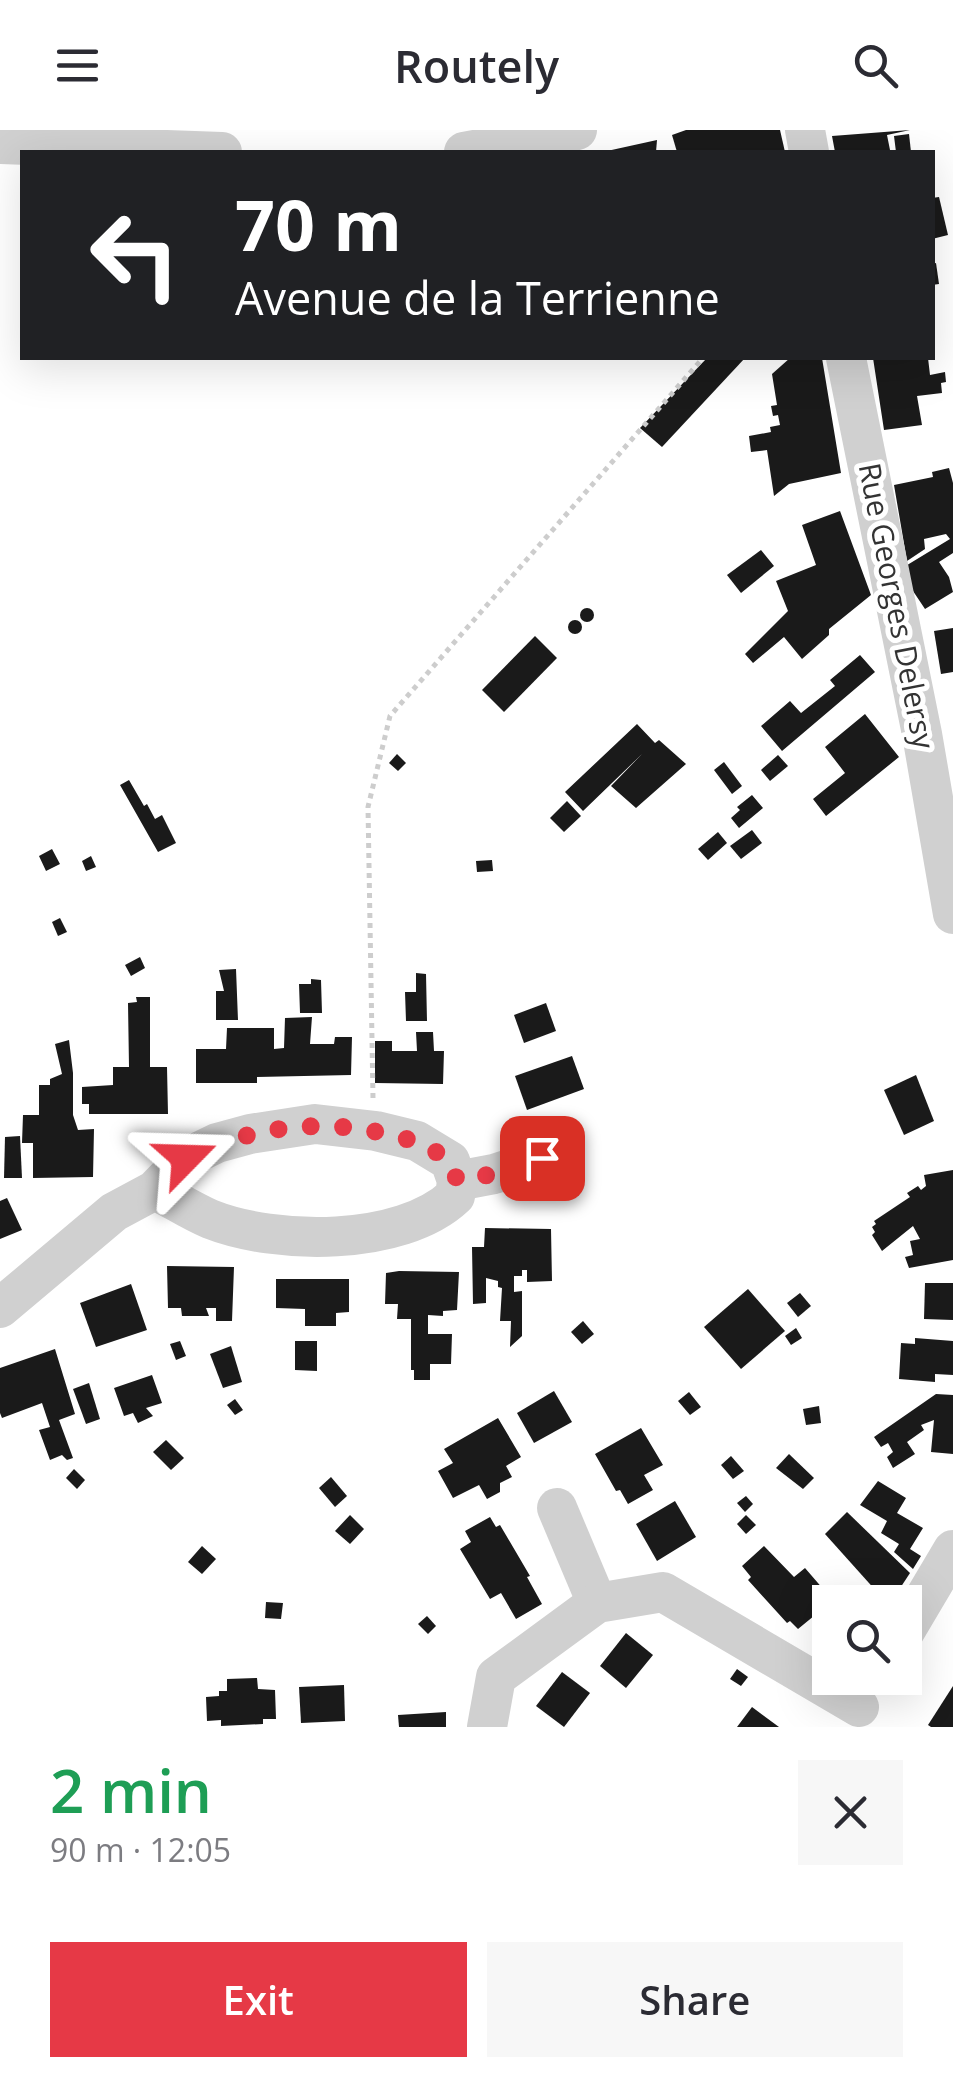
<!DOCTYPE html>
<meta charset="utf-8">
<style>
body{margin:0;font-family:"Open Sans",sans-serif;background:#f7f7f7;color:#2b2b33;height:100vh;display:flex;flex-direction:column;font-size:38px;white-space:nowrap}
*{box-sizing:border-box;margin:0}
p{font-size:32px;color:#7c7c81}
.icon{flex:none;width:55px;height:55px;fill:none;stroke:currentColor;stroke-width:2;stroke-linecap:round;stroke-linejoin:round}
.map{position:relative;height:1597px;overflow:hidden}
.sheet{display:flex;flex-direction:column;background:#fff;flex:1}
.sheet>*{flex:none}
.top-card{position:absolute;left:20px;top:20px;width:915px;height:210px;border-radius:0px;box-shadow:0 10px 40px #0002;background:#202124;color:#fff;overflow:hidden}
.controls{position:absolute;left:812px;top:1455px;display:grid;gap:20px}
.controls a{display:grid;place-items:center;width:110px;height:110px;border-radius:0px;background:#fff;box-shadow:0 10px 40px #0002;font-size:50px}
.pin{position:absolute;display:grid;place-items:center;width:85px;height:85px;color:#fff;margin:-42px;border-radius:20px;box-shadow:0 5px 15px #0006}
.me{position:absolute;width:110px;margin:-55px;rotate:68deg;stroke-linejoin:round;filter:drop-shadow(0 0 8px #0008)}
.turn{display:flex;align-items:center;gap:35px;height:210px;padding:0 50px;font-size:45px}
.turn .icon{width:130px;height:130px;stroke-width:2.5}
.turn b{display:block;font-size:70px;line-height:85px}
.round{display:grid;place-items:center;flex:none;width:105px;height:105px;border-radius:0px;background:#f7f7f7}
.head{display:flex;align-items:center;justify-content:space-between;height:170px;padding:0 50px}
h1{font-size:60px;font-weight:600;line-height:75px;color:#1e9e55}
.primary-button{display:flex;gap:20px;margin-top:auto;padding:20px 50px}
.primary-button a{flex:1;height:115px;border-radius:0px;background:#e63946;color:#fff;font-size:40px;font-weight:600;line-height:115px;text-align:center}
.primary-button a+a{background:#f7f7f7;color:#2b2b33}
header{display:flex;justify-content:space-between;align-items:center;height:130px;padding:0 50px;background:#fff;font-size:45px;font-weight:600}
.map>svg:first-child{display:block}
.building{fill:#1a1a1a}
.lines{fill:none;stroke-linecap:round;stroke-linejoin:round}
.path{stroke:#cdcdcd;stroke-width:5;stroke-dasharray:5 5;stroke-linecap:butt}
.minor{stroke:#d0d0d0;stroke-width:40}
.route{stroke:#e63946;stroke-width:18;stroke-dasharray:0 32.4}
.labels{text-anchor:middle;stroke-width:10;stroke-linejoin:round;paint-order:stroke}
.street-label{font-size:30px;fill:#333;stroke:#fff}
</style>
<header><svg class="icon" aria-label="menu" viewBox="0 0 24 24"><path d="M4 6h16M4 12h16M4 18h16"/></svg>Routely<svg class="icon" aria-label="search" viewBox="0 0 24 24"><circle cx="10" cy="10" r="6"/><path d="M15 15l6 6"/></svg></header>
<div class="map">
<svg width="953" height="1597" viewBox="0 0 953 1597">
<rect width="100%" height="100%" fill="#fff"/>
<g class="building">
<path d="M686,0h94l5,22h-108l-5,-17z"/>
<path d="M910,0l-23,5 3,15 -55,2 -3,-16z"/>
<path d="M909,4l2,18h-15l-2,-16z"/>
<path d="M657,10l-1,12h-49v-1z"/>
<path d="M939,67l9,38 -16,4v-41z"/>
<path d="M936,133l3,21 -7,1v-21z"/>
<path d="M707,228h38l-83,89 -22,-19z"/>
<path d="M790,228h32l19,115 -52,11 -15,12 -7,-46 -16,2 -2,-16 22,-4 -1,-5 10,-2 -2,-10 -5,1 -2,-10 6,-1 -5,-31z"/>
<path d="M873,228h55l2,17 15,-3 1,10 -5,1 1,10 -25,3 5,29 -38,5z"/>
<path d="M949,338l4,15v70l-14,9 10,15 4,15 -28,17 -26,-39 51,-31 -4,-5 -22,5 1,10 -18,12 -13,-76 39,-8 -1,-5z"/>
<path d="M840,381l31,84 -42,34v6l-27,24 -18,-22 -31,26 -8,-9 43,-43 -12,-30 40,-16 -14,-40z"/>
<path d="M761,420l13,16 -33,27 -14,-18z"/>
<circle cx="587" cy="485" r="7"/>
<circle cx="575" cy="497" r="7"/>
<path d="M953,498v44l-12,2 -7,-43z"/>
<path d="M535,506l22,22 -53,54 -22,-22z"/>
<path d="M860,525l15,17 -93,79 -21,-25 29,-25 11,12 34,-27 -5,-6z"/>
<path d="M865,584l34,43 -73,59 -13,-17 32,-26 -20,-26z"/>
<path d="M637,594l18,19 4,-3 27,24 -50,44 -25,-22 31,-32 -59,57 -18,-19z"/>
<path d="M397,624l9,9 -8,8 -9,-8z"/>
<path d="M778,625l10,11 -18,15 -9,-11z"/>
<path d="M724,632l18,24 -10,8 -18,-24z"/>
<path d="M129,650l15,26 3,-2 8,15 7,-4 14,28 -18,9 -38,-67z"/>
<path d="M752,665l11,13 -24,20 -8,-10 9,-8 -3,-3z"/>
<path d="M567,671l14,15 -17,16 -14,-14z"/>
<path d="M752,700l10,13 -21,16 -11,-13z"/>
<path d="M718,702l9,11 -19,17 -10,-11z"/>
<path d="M52,719l8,15 -14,7 -7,-15z"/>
<path d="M91,726l5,11 -10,4 -4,-10z"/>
<path d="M492,730l1,11 -16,1 -1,-11z"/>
<path d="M60,788l7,14 -9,4 -6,-14z"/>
<path d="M140,827l5,11 -14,8 -6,-11z"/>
<path d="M236,839l2,51h-22v-29h8l-5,-21z"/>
<path d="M416,843l10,1 1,47h-21l-1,-29h11z"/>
<path d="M311,849l10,1 1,33h-22l-1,-29h12z"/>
<path d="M136,867h14v70h17l1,47h-79v-10h-7v-17l31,-2v-18h16l-1,-64 9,-1z"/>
<path d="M546,873l10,28 -32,12 -10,-28z"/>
<path d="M312,887l-2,27h24l1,-7h17l-1,38 -94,2v6h-61v-34h30l1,-21h47v21l10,-1 1,-30z"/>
<path d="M416,902h17l1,19h10l-1,33 -68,-1v-42h17v10h25z"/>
<path d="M69,910l4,33v42l5,15 16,-1 -1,48 -60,1v-35h-11l1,-28h16v-30h11v-6l12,-5 -7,-30z"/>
<path d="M572,926l12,33 -57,21 -12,-34z"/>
<path d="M916,945l18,46 -30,14 -20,-45z"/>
<path d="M20,1006l2,42h-18l1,-41z"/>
<path d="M953,1040v90l-44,8 -4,-11 8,-2 -3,-14 10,-2 -7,-13 -31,25 -10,-16 3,-3 -3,-5 4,-3 -2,-3 36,-24 -3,-4 11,-7 3,4 5,-4 -2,-11z"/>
<path d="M7,1068l15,32 -22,9v-38z"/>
<path d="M485,1098l66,1 1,52 -25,1v-12h-5v6h-8v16l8,-1v45l-12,11 1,-26h-11l2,-33 -4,-1v-6l-12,-3v25l-13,1 -1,-57h12z"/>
<path d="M167,1136l67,1 -2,54h-16v-13h-10l3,8h-27l-1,-8h-13z"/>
<path d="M399,1141l60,1 -2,38 -14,1v5l-15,-1v19h24l-1,30h-21v16h-16v-10h-3v-51h-14l1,-15h-13l1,-31z"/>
<path d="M276,1149h73v33l-13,1v13h-31v-17l-29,-1z"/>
<path d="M925,1153h28v37l-29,-1z"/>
<path d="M131,1154l16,46 -51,17 -16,-44z"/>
<path d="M748,1159l37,42 -44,38 -37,-42z"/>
<path d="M800,1163l11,13 -13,11 -11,-14z"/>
<path d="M583,1191l11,13 -12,10 -11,-12z"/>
<path d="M796,1198l6,10 -11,7 -6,-9z"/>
<path d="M915,1208l38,3v34l-18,-1v8l-36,-3 2,-36 14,1z"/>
<path d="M180,1211l6,15 -10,4 -6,-16z"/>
<path d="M295,1211h22v30l-22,-1z"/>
<path d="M231,1216l11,36 -19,6 -13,-34z"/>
<path d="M55,1219l20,65 -16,6 14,38 -6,2 -5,-5 -12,5 -11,-30 11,-3 -8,-24 -40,15 -2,-5v-45z"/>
<path d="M152,1245l10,28 -16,5 7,8 -15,7 -5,-10 -9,3 -10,-28z"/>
<path d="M89,1253l11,36 -14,5 -13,-35z"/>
<path d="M554,1261l18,31 -38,21 -17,-30z"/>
<path d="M689,1262l12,15 -11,8 -12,-14z"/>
<path d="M936,1264l17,1v59l-22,-2 3,-32 -13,5 3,5 -17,12 8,12 -22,14 -6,-11 6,-5 -5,-9 -7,4 -7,-10z"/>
<path d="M235,1269l8,11 -8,5 -8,-10z"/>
<path d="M819,1276l2,17 -15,2 -3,-16z"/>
<path d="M498,1288l23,39 -15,9 6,11 -12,6v9l-13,7 -8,-14 -26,13 -15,-27 15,-8 -9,-14z"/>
<path d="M641,1298l22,37 -19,10 9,15 -25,14 -8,-14 -4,1 -21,-37z"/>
<path d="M166,1310l18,18 -13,12 -18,-18z"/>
<path d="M789,1324l25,24 -11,11 -27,-21z"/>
<path d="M731,1326l13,15 -11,8 -12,-14z"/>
<path d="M74,1339l11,11 -8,9 -11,-11z"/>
<path d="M331,1347l16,19 -12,11 -16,-19z"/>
<path d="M878,1351l28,17 -9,15 26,15 -13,21 11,7 -8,13 -19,-17 5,-8 -18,-11 6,-12 -27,-16z"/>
<path d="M746,1366l7,8 -8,8 -8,-9z"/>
<path d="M675,1371l21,36 -39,24 -21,-37z"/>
<path d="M847,1382l63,61 -19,29h-5l-61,-68z"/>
<path d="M350,1385l14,14 -14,15 -15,-13z"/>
<path d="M746,1385l10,10 -10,9 -9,-10z"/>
<path d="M490,1387l6,10 4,-2 30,51 -3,1 15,27 -26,15 -15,-26 -11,6 -30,-50 11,-7 -6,-11z"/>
<path d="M202,1416l14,13 -14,15 -14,-12z"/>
<path d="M764,1416l30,31 11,-9 19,22 -12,11 8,10 -22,18 -8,-8 -3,2 -39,-43 3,-3 -9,-11z"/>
<path d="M266,1472l17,1 -2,16 -16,-1z"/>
<path d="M427,1486l9,10 -8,8 -10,-10z"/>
<path d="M626,1503l27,22 -27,33 -26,-22z"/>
<path d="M737,1539l11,8 -7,9 -11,-7z"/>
<path d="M562,1542l28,21 -26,34 -28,-21z"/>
<path d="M257,1548l1,11 17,1 1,29h-13v5l-42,2v-6l-14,1 -1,-24 13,-1v-5h8v-12z"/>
<path d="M344,1555l1,36 -44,2 -2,-36z"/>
<path d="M953,1556v41h-22l-3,-2z"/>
<path d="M752,1577l27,20h-42z"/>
<path d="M446,1582v15h-47l-1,-12z"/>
</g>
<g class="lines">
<path class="path" d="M373,968l-5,-291 22,-91 313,-358"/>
<g class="minor">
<path d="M805,0l4,22"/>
<path d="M0,14l222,8"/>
<path d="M464,22l113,-22"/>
<path d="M846,228l76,376 31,180"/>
<path d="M457,1051l37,-7 49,-16"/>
<path d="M0,1178l114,-96 41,-22 31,-32 31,-15 33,-9 65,-10 61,7 41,10 33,20 7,20 -2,15c-54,51 -180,49 -245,23 -19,-8 -37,-20 -55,-29"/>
<path d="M557,1378l40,95"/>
<path d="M905,1501l48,-81"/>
<path d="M487,1597l9,-50 101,-74 66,-11 196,115"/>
</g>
</g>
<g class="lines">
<path class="route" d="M186,1028c69,-33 139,-41 213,-21 28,7 48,16 58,43l37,-6 48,-16"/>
</g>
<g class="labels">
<g class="street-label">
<text transform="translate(896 476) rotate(79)" y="10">Rue Georges Delersy</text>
</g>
</g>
</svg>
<div class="controls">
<a><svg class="icon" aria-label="search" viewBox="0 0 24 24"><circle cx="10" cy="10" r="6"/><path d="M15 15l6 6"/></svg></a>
</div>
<div class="pin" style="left:542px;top:1028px;background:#d93025"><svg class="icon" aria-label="arrive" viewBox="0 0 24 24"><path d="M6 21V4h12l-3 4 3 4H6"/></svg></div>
<svg class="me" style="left:186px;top:1028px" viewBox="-20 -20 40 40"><path d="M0-17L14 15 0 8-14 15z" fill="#e63946" stroke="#fff" stroke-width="4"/></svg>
<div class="top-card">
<div class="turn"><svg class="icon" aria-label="left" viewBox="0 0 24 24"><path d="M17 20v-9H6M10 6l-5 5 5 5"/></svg><div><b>70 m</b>Avenue de la Terrienne</div></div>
</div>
</div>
<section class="sheet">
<div class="head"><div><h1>2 min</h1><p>90 m · 12:05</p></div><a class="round"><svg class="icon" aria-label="close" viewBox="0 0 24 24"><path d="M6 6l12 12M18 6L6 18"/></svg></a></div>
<div class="primary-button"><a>Exit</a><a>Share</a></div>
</section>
